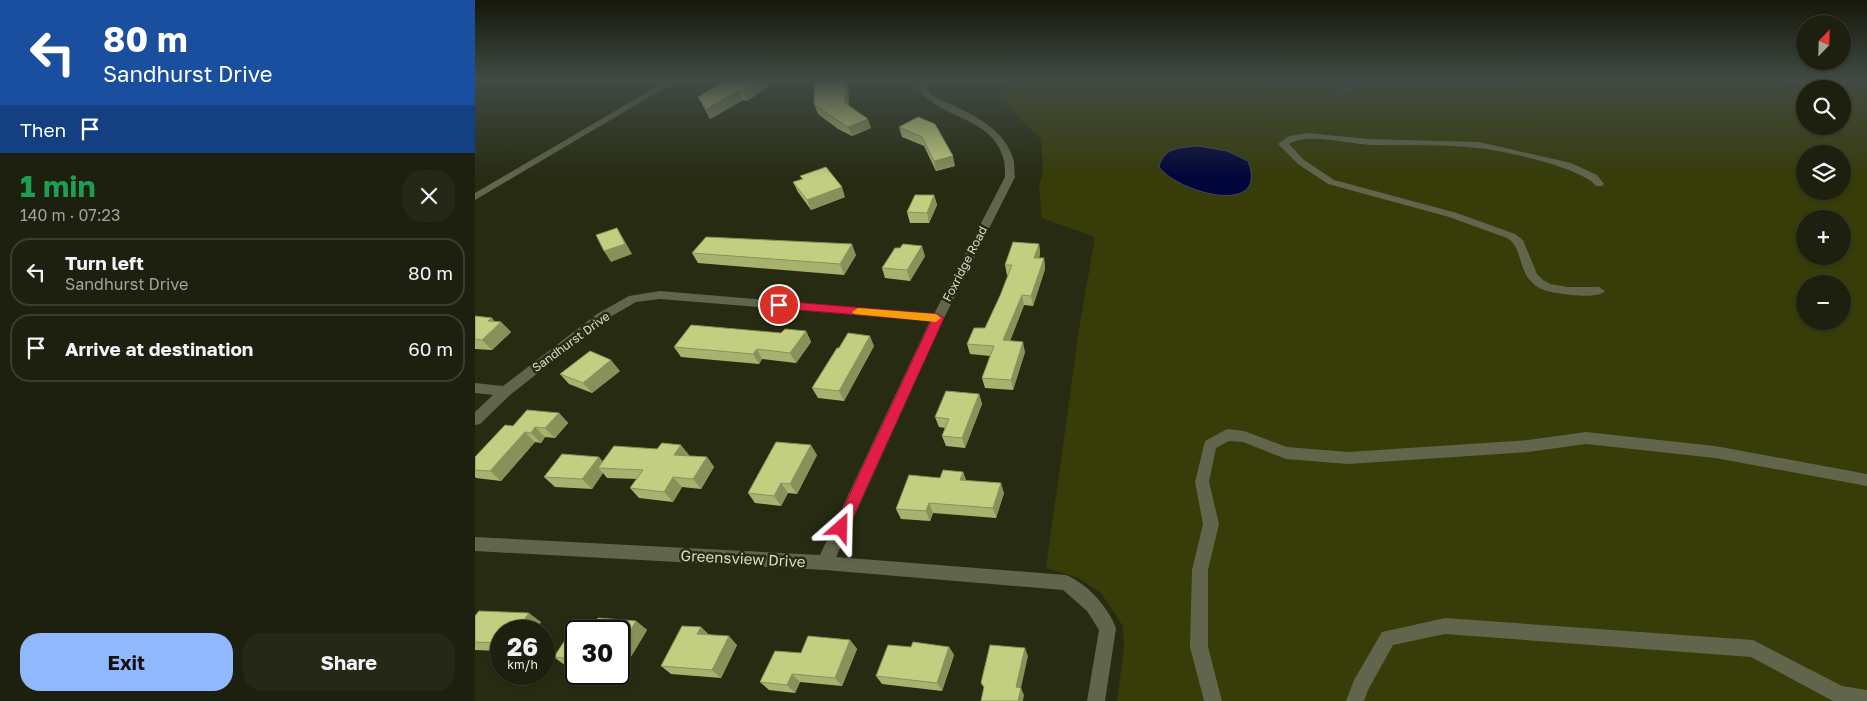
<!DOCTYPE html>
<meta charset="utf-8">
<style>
body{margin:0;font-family:"Golos Text",sans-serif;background:#252817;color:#f1f3f6;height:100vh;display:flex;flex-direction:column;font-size:19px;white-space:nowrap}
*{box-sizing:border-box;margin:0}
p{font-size:16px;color:#a0a39e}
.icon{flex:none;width:28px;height:28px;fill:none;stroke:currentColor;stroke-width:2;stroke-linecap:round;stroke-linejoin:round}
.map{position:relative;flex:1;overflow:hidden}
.details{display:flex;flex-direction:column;background:#1d200e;width:475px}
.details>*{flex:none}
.top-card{background:#1a4fa0;color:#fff;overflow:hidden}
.needle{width:32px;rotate:23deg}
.tools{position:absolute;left:1321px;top:15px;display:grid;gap:10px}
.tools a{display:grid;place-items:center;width:55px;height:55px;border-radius:50%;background:#1d200e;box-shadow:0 1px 4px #0004,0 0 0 1px #3b3e2e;font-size:25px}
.speed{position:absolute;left:15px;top:620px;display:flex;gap:10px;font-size:25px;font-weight:700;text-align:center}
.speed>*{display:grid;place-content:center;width:65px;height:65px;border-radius:50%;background:#1d200e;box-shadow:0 1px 4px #0004,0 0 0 1px #3b3e2e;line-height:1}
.speed small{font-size:12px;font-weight:400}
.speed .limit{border:2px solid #111;border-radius:8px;background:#fff;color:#111}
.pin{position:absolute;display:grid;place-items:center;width:42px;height:42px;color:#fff;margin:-21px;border:2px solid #fff;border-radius:50%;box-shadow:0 1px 5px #0007}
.me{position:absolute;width:55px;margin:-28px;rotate:25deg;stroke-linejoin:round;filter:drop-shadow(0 0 4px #0008)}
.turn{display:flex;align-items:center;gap:18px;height:105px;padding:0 20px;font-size:22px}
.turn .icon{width:65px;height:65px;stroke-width:2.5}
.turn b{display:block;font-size:35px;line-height:42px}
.then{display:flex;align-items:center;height:48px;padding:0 20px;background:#0003;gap:10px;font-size:19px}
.round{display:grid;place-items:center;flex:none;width:52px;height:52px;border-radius:20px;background:#252817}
.summary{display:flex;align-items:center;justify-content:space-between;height:85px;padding:0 20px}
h1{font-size:30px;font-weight:700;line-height:38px;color:#1e9e55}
.action{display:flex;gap:10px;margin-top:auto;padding:10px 20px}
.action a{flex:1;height:58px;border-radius:20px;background:#8fb8fd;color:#111;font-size:20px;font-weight:700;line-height:58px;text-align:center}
.action a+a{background:#252817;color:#f1f3f6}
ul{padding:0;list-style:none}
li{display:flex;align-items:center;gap:15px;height:68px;margin:0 10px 8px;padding:0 10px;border:2px solid #3b3e2e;border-radius:20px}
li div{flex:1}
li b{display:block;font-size:19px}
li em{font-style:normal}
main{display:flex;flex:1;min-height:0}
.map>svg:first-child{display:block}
.green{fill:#373c08;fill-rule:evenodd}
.water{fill:#00053a;stroke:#414666}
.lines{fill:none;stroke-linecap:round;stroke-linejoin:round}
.stream{stroke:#414666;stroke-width:4.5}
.lane{fill:#60654b;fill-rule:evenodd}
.street{fill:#60654b;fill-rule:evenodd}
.secondary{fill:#60654b;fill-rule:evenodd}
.wall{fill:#a8b26e}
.shaded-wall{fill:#88915a}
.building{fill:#c3cf80;stroke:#88915a}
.route{fill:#e11d48;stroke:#92132f}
.slow{fill:#f59e0b}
.labels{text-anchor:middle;stroke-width:5;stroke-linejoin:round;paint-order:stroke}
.street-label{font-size:12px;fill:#daddce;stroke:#272b12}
.near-street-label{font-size:15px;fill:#daddce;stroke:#272b12}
</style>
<main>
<section class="details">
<div class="top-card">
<div class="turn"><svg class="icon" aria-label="left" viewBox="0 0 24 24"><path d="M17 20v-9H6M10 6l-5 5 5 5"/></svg><div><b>80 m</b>Sandhurst Drive</div></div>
<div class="then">Then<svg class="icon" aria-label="arrive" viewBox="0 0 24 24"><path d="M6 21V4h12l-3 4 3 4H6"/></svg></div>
</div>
<div class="summary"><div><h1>1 min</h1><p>140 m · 07:23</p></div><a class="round"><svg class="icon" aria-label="close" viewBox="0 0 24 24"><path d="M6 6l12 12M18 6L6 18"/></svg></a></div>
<ul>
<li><svg class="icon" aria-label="left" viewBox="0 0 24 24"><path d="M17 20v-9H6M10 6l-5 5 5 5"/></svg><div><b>Turn left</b><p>Sandhurst Drive</p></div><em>80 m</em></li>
<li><svg class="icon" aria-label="arrive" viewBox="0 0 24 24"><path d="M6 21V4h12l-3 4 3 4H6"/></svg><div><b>Arrive at destination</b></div><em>60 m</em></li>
</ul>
<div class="action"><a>Exit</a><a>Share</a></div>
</section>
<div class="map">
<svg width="1392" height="701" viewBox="0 0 1392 701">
<rect width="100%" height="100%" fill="#272b12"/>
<path class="green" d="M531,80h861v621h-750l7,-52 -1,-23 -22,-33 -23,-15 -32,-10 34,-245 15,-86 -53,-19 -3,-30 4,-19 -2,-30 -42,-40 4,-18zM1330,89h38v37h-38zM1330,154h38v37h-38zM1330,219h38v37h-38zM1330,284h38v37h-38z"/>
<path class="water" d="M724,146l28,5 21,10c22,57 -70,32 -89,6 5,-21 22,-19 40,-21z"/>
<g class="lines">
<path class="stream" d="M865,94l17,-14"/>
<g class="lane">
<path d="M1303,80h29c-6,4 -23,4 -29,0z"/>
<path d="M832,133l62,6 110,3 92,21 26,12 7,9 -2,2h-6c-13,-18 -94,-36 -118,-38 -35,-4 -72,-2 -107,-3 -22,-1 -64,-13 -82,-1l15,16 30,20 123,33 58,21 8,6 14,34 6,6 7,4 18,3h31l6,4c-7,9 -50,3 -61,-1 -6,-2 -11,-6 -15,-11 -10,-12 -8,-33 -22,-41l-58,-21 -121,-33 -30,-20 -20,-20 11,-8z"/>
<path d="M752,429l17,2 43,16 61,5 180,-12 58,-8 129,14 152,28v12l-152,-28 -129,-14 -58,8 -180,12 -62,-5 -43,-17 -14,-1 -13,7 -7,34 10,42 -11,46v77l14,54h-18l-14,-54 2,-77 11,-46 -8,-42 10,-41z"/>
<path d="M970,618l308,22 89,46 25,4v11h-34l-82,-44 -306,-23 -52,11 -25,45 -4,11h-18l8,-21 28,-48z"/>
</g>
<path class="street" d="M445,80h8l-2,8 5,7c29,14 71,28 82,63 2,5 1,13 2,19l-71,141 -108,239 230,18c22,9 42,32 50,53l-11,73h-18l12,-71 -12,-19 -24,-21 -238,-20 -350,-19v-14l345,18 110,-234 -270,-22 -24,3 -31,18 -95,75 -30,29 -5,1v-13l18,-17 -18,-2v-10l28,3 94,-72 32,-18 31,-5 274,23 71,-137c0,-6 0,-14 -2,-20 -12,-41 -65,-38 -85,-69z"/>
<path class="secondary" d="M193,80h10l-203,120v-7z"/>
</g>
<g class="wall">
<path d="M295,85l-23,16 -4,-1 -33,19 -12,-22z"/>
<path d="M339,104l34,1 23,23 -19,8 -14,-7 -20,-15z"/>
<path d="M443,117l37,49 -19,5 -12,-25 -22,-9 -3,-10z"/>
<path d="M325,176l45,21 -34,13 -13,-18 -5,-10 9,-3z"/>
<path d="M459,195l3,10 -8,18h-19l-3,-11z"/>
<path d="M564,244l1,10 -1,4h5l1,11 -12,37 -9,-1 -14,36 15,11 -12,38 -28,-2 -3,-10 8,-22 -20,-2 -3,-10 18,-16 15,-32 8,-21h-1l-2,-10z"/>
<path d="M217,253l164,2 -12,20 -146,-12z"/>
<path d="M450,256l-15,25 -25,-3 -3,-10z"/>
<path d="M0,316l20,5 6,1 10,10 -19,18 -17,-1z"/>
<path d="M331,331l5,11 -15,21 -34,-4 -3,5 -78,-7 -7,-10 107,-14z"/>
<path d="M399,346l-30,55 -26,-3 -6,-10 27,-40z"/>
<path d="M145,371l-28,22 -23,-9 -9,-10z"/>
<path d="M504,394l3,10 -17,44 -19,-2 -4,-10 3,-8 -6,-1 -4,-10z"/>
<path d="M84,413l9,10 -13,15 -10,-1 -4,6 -6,-1 -34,39 -25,-3 -1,-1v-20z"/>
<path d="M214,455l-1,1 19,1 7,10 -13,22 -19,-2 -9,15 -34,-4 -9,-10 7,-9 -30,-1 -4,-5 -11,16 -37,-2 -11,-10 59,-16z"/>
<path d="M342,455l-20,39 -9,-1 -7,13 -26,-3 -7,-10z"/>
<path d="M488,472l3,8 38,13 -8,25 -63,-5 -3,8 -29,-2 -5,-10 44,-31z"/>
<path d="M0,616l66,6 -6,9h-34v20l-26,-1z"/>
<path d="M123,618l38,3 11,9 -21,35 -7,-1v-33h-43v36l-10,-1 -12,-9 19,-29 18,1z"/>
<path d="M226,627l7,7 29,11 -16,33 -50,-4 -10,-8z"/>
<path d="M375,640l7,9 -15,37 -42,-4 -5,11 -26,-3 -9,-8 41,-29z"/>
<path d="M436,647h38l5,8 -12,36 -60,-7 -6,-8z"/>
</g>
<g class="shaded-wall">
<path d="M286,80h7l2,5 -23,16 -4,-10z"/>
<path d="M370,80h3l1,33 -4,-10z"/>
<path d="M264,90l4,10 -33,19 -4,-10z"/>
<path d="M393,119l3,9 -19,8 -4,-9z"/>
<path d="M478,156l2,10 -19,5 -2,-10z"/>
<path d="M367,187l3,10 -34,13 -4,-10z"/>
<path d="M459,195l3,10 -8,18 -2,-10z"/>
<path d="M142,228l6,10 9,16 -21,8 -7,-11z"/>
<path d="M377,244l4,11 -12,20 -4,-11z"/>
<path d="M564,244l1,10 -4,14 -2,-10z"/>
<path d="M447,246l3,10 -15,25 -3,-11z"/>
<path d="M569,258l1,11 -12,37 -2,-10z"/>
<path d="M547,295l2,10 -18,46 -3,-11z"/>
<path d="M17,318l6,7 3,-3 10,10 -19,18 -10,-10 6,-19z"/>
<path d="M331,331l5,11 -15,21 -6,-10z"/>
<path d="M395,336l4,10 -30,55 -5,-10z"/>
<path d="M548,342l2,10 -12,38 -2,-10z"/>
<path d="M282,349l5,10 -3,5 -6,-10z"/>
<path d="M136,360l9,11 -28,22 -9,-10z"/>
<path d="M504,394l3,10 -17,44 -3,-10z"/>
<path d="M84,413l9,10 -13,15 -10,-10z"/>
<path d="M60,427l10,10 -4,6 -10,-10z"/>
<path d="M50,432l10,10 -34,39 -11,-10z"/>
<path d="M206,445l8,10 -7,10 -8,-10z"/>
<path d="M336,445l6,10 -20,39 -7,-10z"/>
<path d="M124,457l9,10 -10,1 5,5 -11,16 -10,-10z"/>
<path d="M232,457l7,10 -13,22 -8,-10z"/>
<path d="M488,472l3,10 -6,-2z"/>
<path d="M198,477l9,10 -9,15 -9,-10z"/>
<path d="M306,483l7,10 -7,13 -7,-10z"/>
<path d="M526,483l3,10 -8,25 -3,-10z"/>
<path d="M454,503l4,10 -3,8 -4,-10z"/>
<path d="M54,613l12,9 -6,9h-18z"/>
<path d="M161,621l11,9 -21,35 -7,-5v-9z"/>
<path d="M226,627l9,9 -13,-2z"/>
<path d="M254,636l8,9 -16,33 -9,-8z"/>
<path d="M375,640l7,9 -15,37 -7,-8z"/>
<path d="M474,647l5,8 -12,36 -5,-8z"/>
<path d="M550,648l3,8 -7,32 3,7 -1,6h-5l-2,-14z"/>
<path d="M101,653v9l-4,-3z"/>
<path d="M317,674l8,8 -5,11 -8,-8z"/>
</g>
<g class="building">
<path d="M252,80h34l-18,11 -4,-1 -33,19 -8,-12z"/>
<path d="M344,80h26v23l23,16 -20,8 -13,-8 -21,-15 1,-22z"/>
<path d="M443,117l17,7 18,32 -19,5 -12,-24 -23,-10z"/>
<path d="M351,167l16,20 -35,13 -14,-18 10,-3 -3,-3z"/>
<path d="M440,195h19l-7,18 -20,-1z"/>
<path d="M142,228l8,16 -21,7 -8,-16z"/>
<path d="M231,237l146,7 -12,20 -148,-11z"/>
<path d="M538,242l26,2 -5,14h10l-13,38 -9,-1 -19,45 20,2 -12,38 -29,-2 12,-32 -27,-2 7,-16h11l15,-32 12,-31h-7z"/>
<path d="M428,244l19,2 -15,24 -25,-2 13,-20h5z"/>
<path d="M0,316l17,2 -4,3 13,1 -19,18 -7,-1z"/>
<path d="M216,325l90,8 4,-4 21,2 -16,22 -33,-4 -4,5 -79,-7z"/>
<path d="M373,333l22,3 -31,55 -27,-3 25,-40h2z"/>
<path d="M115,351l21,9 -28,23 -23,-9z"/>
<path d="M471,391l33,3 -17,44 -20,-2 7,-17 -14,-2z"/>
<path d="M52,410l32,3 -14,15 -10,-1 -4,6 -6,-1 -35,39 -15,-1v-13l30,-32 8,1z"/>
<path d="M301,442l35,3 -21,39 -9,-1 -7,13 -26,-3z"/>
<path d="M187,443l19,2 -7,10 33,2 -14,22 -20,-2 -9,15 -34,-4 13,-18 -45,-2 16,-22 43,3z"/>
<path d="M87,454l37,3 -17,22 -38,-2z"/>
<path d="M468,470l20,2 -3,8 41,3 -8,25 -64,-5 -3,8 -30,-2 13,-34 31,3z"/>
<path d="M4,611l50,2 -12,18h-16v12l-26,-1v-26z"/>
<path d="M123,618l38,3 -17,30v-20h-43v22l-4,6 -18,-2 19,-29 18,1z"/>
<path d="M207,626l19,1 -4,7 32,2 -17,34 -51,-4z"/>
<path d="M333,636l42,4 -15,38 -43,-4 -5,11 -27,-3 15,-31 26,2z"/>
<path d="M438,642l36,5 -12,36 -61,-7 12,-31 23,2z"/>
<path d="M515,645l35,3 -9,39 5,1 -3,13h-37l3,-14 -3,-4z"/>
</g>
<linearGradient id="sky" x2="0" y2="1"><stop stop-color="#15180a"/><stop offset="0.45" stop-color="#414a44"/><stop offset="1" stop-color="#414a44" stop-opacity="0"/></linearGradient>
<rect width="1392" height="178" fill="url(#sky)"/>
<path class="route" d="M304,301l159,13 6,4 -98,215 -5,2 -5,-2 -2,-5 97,-207 -156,-13 -1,-3z"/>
<path class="slow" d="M383,308l78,6 5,4 -5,4 -82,-8 -2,-2z"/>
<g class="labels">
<g class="street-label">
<text transform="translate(490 264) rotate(-63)" y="4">Foxridge Road</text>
<text transform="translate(96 342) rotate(-36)" y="4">Sandhurst Drive</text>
</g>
<g class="near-street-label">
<text transform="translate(268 559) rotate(3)" y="5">Greensview Drive</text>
</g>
</g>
</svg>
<div class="tools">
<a><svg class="needle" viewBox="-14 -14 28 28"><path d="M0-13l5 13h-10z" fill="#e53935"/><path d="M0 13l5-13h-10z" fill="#a0a39e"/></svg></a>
<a><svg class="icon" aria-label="search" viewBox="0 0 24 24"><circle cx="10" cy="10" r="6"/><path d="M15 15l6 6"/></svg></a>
<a><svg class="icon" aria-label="layers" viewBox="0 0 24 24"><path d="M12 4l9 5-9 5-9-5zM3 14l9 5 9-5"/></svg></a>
<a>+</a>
<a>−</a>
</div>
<div class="speed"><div>26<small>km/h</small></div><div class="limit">30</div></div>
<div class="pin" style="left:304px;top:305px;background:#d93025"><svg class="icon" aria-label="arrive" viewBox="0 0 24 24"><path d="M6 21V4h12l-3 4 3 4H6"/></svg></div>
<svg class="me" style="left:366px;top:528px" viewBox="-20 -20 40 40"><path d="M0-17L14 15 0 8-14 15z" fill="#e11d48" stroke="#fff" stroke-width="4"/></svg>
</div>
</main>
